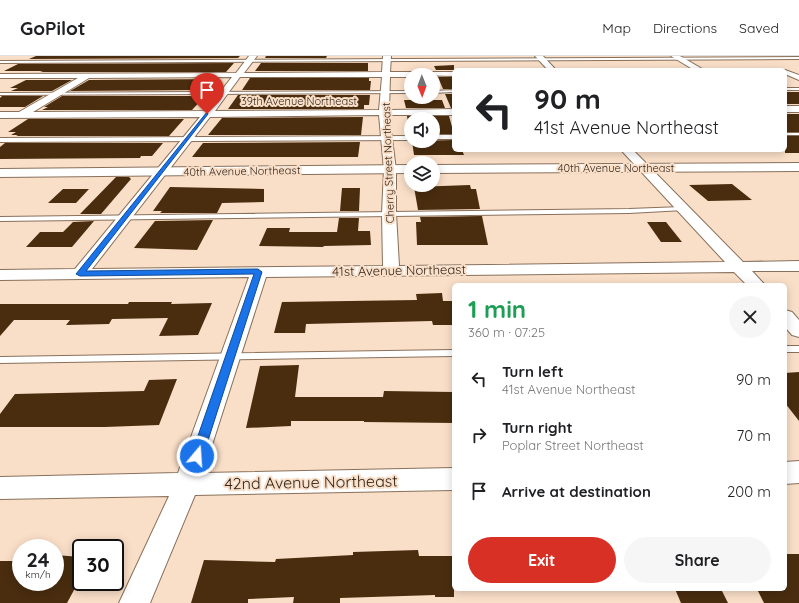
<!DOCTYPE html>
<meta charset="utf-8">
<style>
body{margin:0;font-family:Quicksand,sans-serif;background:#f6f6f6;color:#202124;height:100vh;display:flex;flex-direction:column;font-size:15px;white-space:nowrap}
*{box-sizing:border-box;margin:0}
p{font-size:13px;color:#757577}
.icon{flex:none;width:22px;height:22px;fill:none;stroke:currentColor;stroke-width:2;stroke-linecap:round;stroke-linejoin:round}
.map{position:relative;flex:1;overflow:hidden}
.drawer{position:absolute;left:452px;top:227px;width:335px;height:308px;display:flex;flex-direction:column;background:#fff;border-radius:6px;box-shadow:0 2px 10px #0003}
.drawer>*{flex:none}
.top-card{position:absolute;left:452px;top:12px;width:335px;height:84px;border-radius:6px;box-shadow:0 2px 10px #0003;background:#fff;color:#202124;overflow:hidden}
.needle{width:26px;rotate:179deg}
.fabs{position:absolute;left:404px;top:12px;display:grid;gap:8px}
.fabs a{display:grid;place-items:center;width:36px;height:36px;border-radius:50%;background:#fff;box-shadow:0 2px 10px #0003;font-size:20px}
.speed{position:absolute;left:12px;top:483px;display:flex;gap:8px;font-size:20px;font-weight:700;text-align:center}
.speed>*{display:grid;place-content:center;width:52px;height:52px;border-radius:50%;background:#fff;box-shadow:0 2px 10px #0003;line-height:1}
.speed small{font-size:10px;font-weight:400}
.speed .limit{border:2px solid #111;border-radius:6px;background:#fff;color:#111}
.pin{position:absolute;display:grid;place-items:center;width:34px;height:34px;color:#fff;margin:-41px -17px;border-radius:50% 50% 50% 0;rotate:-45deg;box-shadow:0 0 4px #0007}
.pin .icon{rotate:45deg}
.me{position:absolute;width:44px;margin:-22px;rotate:18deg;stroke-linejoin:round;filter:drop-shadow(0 0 3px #0008)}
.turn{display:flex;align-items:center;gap:14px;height:84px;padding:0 16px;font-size:18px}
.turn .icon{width:52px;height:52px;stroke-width:2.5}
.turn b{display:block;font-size:28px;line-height:34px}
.round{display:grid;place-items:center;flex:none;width:42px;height:42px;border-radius:21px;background:#f6f6f6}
.summary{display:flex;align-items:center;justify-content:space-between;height:68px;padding:0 16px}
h1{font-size:24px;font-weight:800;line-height:30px;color:#1e9e55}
.button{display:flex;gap:8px;margin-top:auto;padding:8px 16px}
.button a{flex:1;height:46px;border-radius:24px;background:#d93025;color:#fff;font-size:16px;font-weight:800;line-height:46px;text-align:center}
.button a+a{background:#f6f6f6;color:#202124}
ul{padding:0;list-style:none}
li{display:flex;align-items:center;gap:12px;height:56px;padding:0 16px}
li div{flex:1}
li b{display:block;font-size:15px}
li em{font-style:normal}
header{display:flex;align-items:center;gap:24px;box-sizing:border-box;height:56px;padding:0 20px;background:#fff;border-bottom:1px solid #e0e0e0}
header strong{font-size:19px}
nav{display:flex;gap:22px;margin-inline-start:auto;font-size:14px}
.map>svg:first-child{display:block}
.building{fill:#4a2d0f}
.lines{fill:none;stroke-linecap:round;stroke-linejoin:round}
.service-casing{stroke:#88705b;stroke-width:2}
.minor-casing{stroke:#88705b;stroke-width:2}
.tertiary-casing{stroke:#88705b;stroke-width:2}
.service{fill:#fff;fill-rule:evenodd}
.minor{fill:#fff;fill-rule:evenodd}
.tertiary{fill:#fff;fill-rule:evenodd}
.route{fill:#1a73e8;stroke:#114b97}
.labels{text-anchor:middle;stroke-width:4;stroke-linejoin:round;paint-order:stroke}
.far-street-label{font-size:11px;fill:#30261d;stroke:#fadfc8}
.street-label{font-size:13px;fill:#30261d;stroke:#fadfc8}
.near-street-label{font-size:16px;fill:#30261d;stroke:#fadfc8}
</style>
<header>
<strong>GoPilot</strong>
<nav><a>Map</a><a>Directions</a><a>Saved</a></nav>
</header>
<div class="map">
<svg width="799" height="547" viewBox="0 0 799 547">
<rect width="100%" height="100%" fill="#fadfc8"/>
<g class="building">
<path d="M36,0h204l-2,2 -209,1z"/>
<path d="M266,0h61l-1,2h-61z"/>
<path d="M234,7l-8,9h-186l3,-1h-39l14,-7z"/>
<path d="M261,7h107v8h-113z"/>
<path d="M454,9v5h-18l-2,-4z"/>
<path d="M438,21h16v12h-11z"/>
<path d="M250,22h119v3h2l-1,9h-128z"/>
<path d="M220,23l-11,11 -139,1 19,-11z"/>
<path d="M26,24h46l-20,11h-41l7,-3h-8z"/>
<rect x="785" y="36" width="14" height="12"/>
<path d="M445,38h9v14h-3z"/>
<path d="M238,39h132l-1,10h-5v4h-136z"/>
<path d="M2,40h41l-18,11h-25v-9z"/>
<path d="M62,40h143l-13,14h-150l6,-3h-4z"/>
<path d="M404,44h38l3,8h-39z"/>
<rect x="785" y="58" width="14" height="18"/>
<path d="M407,60h42l5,18h-21v-15h-22l-1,15z"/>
<path d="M363,61l-2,18h-153l14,-17z"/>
<path d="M28,63h156l-15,17h-153l2,-1h-7l5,-3h-8z"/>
<rect x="785" y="80" width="14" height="17"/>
<path d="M454,84v10h8l2,5h-50l-2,-14z"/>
<path d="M360,86l-2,15h-166l11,-14z"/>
<path d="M5,87h158l-11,13h-11l-1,2 -140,1v-12z"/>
<path d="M116,121h13l2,2 -30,35h-21z"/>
<path d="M732,128l20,16 -44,1 -19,-16z"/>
<path d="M470,129l1,4h5l4,20 -62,1 -4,-23z"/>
<path d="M170,131l94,2v13l-42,1 -5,10h-57l2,-2h-9z"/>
<path d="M342,132h18l-1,23h-19z"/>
<path d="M63,133h26l-13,14h-28z"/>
<path d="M482,160l6,29h-71l-1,-23h5l-1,-5z"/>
<path d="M339,162h20l-1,13h12l1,14 -47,1 -1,1 -64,-1 8,-18h23l-1,4h48z"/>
<path d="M213,164l-16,30 -63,-2 21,-27z"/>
<path d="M94,165l-22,26h-46l14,-15h23l10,-10z"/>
<path d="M647,166h19l16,20h-21z"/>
<path d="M442,237l1,8h11v24h-21l-1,-4 -126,3 -1,9h-31l8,-31 135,-2 -1,-6z"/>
<path d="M129,246h43l-1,2 41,-1 -14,32 -39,1 9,-18 -56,1 -3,5 -43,1 4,-5h-56l-14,16v-32h128z"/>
<path d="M299,309l-4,32h88l1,-6 70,1v31l-90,-1v-1h-73v5l-45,2 14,-62z"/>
<path d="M799,316v49l-14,-18v-30z"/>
<path d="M177,323l-18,46 -54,2h-105v-13l15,-20 129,-3 5,-11z"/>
<path d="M418,494l1,6h35v41h-19v-2l-95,3v5h-47l1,-6 -46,2v4h-57l13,-43 71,2 1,-3 77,-4v-3z"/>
<path d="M785,498h14v49h-35l-7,-14h28z"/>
<path d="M55,499l26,2v20l-14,26h-67v-42h21v21h34z"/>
<path d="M675,533h46l7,14h-47z"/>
</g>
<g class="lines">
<defs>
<g id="service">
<path d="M799,1v2l-799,4v-2z"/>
<rect x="785" y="32" width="14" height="2"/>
<path d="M454,34v2l-21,1v-2z"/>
<path d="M411,35v2l-411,2v-2z"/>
<rect x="785" y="77" width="14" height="2"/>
<rect x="433" y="79" width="21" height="4"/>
<path d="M411,80v4l-411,2v-4z"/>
<path d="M682,151l2,1v2l-55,3 -629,8v-4l629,-8z"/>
<rect x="785" y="290" width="14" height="6"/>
<path d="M454,294v6l-454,7v-6z"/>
</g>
<g id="minor">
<path d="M249,0h8l-13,17 138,-1 1,-16h8l-1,16h64v4l-43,-1v2h-21l-1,33 65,-1v6h-65l7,55v43l3,53 326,-4 -104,-112h12l110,112 56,-1v10h-47l13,14h-18l-13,-13 -468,5 -63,196 251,-5v22l-259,5 -45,108h-31l50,-107 -169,3v-22l178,-4 71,-196 -249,3v-10l75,-1 125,-152 -200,1v-6h19l59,-34h-78v-4l236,-1zM232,21l-27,34 -172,1 56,-34zM240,21h142l-3,33 -164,1zM379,59l5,55 -2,43 1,53 -291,3 118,-152z"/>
<path d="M535,0h8l13,14h-8z"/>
<path d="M671,0h9l24,14h-10z"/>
<path d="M785,14l14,5v5l-14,-6z"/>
<rect x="785" y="50" width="14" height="6"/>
<path d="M785,254l7,2 7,8v17l-7,-2 -7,-8z"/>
<path d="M799,405v22l-14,1v-22z"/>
</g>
<g id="tertiary">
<path d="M799,107v8l-366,2v-8z"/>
<path d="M411,109v8l-411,4v-8z"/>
</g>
</defs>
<use href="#service" class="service-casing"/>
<use href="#minor" class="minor-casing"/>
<use href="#tertiary" class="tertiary-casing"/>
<use href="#service" class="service"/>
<use href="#minor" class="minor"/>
<use href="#tertiary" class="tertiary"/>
</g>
<path class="route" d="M207,56l1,2 -122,157 172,-2 4,3 -59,184 -2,3 -4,2 -4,-2 -2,-3 63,-182 -174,2 -4,-2z"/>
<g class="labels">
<g class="far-street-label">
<text x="299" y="49">39th Avenue Northeast</text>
<text transform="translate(388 107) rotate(-92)" y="4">Cherry Street Northeast</text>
<text x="616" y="116">40th Avenue Northeast</text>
<text transform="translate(242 115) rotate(-1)" y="4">40th Avenue Northeast</text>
</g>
<g class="street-label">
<text transform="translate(399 214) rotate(-1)" y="5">41st Avenue Northeast</text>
</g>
<g class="near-street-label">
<text transform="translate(311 426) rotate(-1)" y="6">42nd Avenue Northeast</text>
</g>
</g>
</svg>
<div class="fabs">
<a><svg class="needle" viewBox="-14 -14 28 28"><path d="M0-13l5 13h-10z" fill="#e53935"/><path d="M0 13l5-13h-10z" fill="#757577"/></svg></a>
<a><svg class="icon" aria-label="sound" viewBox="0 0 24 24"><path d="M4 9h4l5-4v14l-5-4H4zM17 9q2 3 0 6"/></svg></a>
<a><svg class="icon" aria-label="layers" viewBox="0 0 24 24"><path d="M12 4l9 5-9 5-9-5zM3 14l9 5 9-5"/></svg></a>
</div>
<div class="speed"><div>24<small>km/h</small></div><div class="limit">30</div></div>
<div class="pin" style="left:207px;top:58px;background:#d93025"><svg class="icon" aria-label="arrive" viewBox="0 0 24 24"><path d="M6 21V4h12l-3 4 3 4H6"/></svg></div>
<svg class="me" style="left:197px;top:400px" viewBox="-20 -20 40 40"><circle r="17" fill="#1a73e8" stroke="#fff" stroke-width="3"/><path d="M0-11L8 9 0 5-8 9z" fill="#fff"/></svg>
<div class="top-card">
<div class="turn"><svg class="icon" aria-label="left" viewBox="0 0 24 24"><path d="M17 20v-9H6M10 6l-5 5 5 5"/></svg><div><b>90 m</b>41st Avenue Northeast</div></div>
</div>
<section class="drawer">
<div class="summary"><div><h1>1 min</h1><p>360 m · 07:25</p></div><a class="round"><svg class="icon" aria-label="close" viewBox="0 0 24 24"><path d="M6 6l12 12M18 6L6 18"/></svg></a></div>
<ul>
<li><svg class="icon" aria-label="left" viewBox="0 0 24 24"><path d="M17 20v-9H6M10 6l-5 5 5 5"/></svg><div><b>Turn left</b><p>41st Avenue Northeast</p></div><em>90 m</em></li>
<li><svg class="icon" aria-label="right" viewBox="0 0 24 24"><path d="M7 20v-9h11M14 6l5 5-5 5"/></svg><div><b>Turn right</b><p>Poplar Street Northeast</p></div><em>70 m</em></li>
<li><svg class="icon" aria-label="arrive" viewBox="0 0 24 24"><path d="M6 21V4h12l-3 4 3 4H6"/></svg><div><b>Arrive at destination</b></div><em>200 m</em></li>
</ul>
<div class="button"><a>Exit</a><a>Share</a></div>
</section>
</div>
